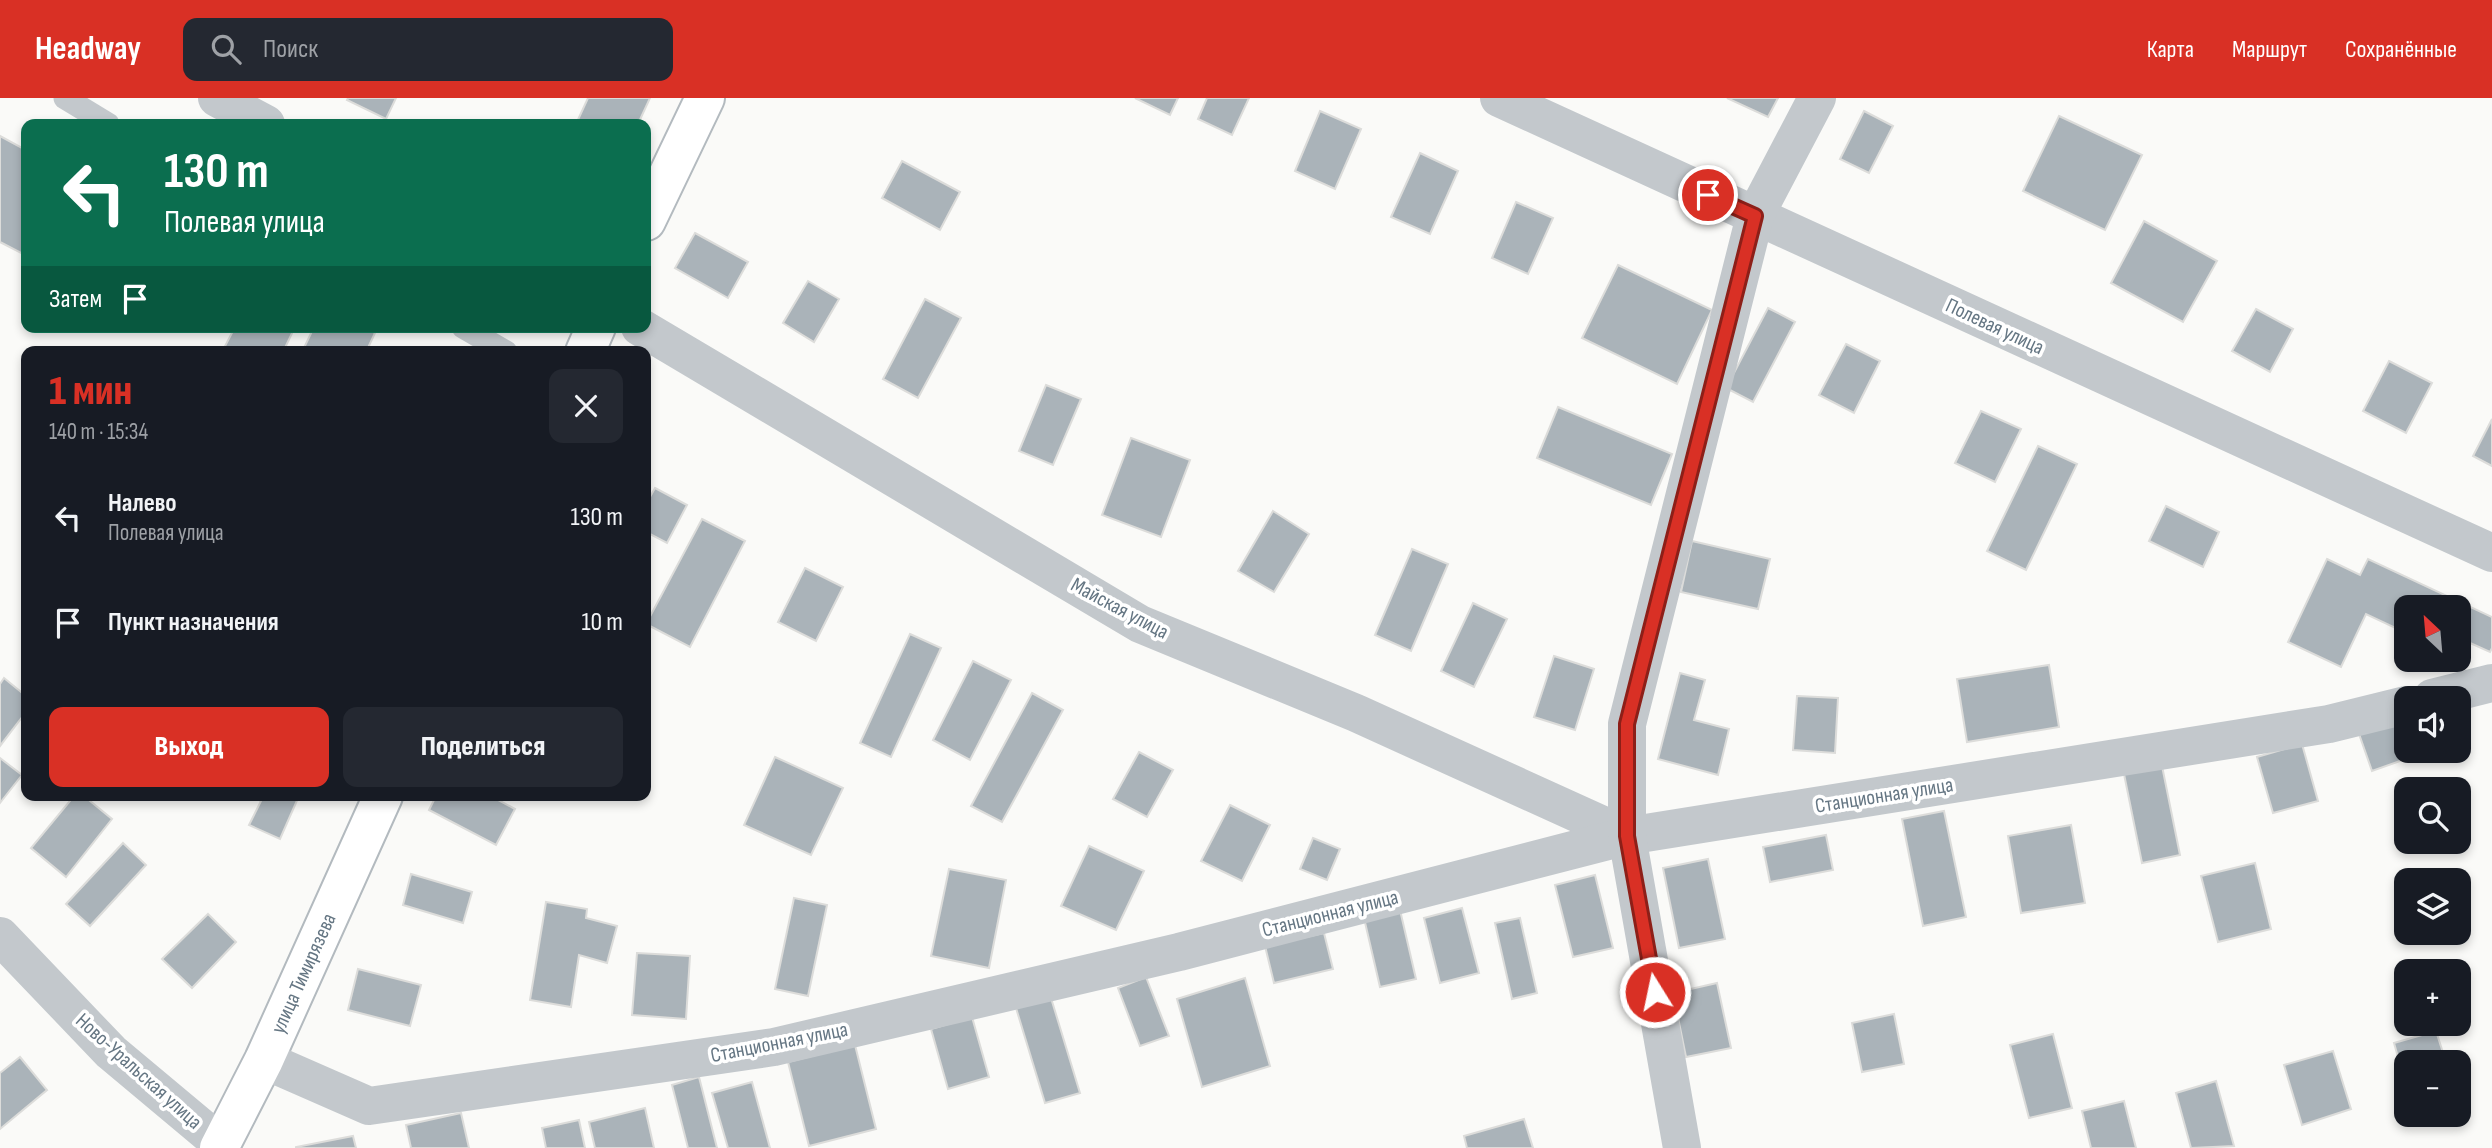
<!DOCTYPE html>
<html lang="ru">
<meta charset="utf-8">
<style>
body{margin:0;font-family:"Sofia Sans Condensed",sans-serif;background:#242831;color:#f1f3f6;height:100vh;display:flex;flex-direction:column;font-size:26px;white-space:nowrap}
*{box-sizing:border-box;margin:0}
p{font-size:23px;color:#9ea1a6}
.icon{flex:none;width:38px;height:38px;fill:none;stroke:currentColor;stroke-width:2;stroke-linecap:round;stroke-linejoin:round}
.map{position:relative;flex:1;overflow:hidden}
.drawer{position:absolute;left:21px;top:248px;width:630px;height:455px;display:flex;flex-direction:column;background:#171b24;border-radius:14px;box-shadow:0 4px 10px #0003}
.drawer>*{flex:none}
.hud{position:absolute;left:21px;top:21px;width:630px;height:214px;border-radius:14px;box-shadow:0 4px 10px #0003;background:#0b6e4f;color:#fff;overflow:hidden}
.needle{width:46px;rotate:334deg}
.controls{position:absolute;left:2394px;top:497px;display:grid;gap:14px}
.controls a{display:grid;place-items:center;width:77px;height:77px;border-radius:14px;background:#171b24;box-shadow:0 4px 10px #0003;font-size:35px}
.pin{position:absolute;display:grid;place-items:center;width:60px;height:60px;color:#fff;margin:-30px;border:4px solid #fff;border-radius:50%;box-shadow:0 2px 7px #0007}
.me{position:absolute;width:77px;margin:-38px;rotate:350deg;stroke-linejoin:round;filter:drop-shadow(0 0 5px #0008)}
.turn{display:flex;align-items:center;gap:24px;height:147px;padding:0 28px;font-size:32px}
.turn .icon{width:91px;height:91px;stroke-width:2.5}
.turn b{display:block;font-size:49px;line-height:60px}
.then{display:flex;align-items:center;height:66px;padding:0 28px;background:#0003;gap:14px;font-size:26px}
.round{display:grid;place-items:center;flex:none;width:74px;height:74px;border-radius:14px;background:#242831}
.summary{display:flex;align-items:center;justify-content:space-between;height:119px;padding:0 28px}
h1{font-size:42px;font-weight:800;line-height:52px;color:#d93025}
.cta{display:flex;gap:14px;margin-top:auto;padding:14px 28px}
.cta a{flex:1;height:80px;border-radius:14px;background:#d93025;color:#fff;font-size:28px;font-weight:800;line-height:80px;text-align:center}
.cta a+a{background:#242831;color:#f1f3f6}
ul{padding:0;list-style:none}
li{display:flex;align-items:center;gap:21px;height:105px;padding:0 28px}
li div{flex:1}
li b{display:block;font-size:26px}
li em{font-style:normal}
header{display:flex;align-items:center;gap:42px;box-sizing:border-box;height:98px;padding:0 35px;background:#d93025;color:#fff}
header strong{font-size:33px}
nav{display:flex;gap:38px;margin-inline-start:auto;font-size:24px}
.search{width:490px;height:63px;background:#242831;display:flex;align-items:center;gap:18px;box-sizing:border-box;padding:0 24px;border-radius:14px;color:#9ea1a6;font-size:26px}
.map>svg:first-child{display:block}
.building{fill:#aab3b9;stroke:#dcdcda;stroke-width:2}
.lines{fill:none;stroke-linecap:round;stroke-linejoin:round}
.secondary-casing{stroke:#b3babf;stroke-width:42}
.service{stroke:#c3c8cc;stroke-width:23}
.minor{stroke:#c3c8cc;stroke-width:38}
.secondary{stroke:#fff;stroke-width:38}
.route-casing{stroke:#8d1f18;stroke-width:18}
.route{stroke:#d93025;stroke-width:12}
.labels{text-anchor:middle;stroke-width:7;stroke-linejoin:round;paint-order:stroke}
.street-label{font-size:21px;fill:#657683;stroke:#fff}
</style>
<header>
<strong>Headway</strong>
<div class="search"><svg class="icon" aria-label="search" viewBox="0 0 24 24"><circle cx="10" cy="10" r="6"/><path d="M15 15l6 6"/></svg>Поиск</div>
<nav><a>Карта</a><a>Маршрут</a><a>Сохранённые</a></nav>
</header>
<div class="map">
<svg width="2492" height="1050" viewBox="0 0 2492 1050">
<rect width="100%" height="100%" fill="#fafaf8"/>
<g class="building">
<path d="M348,0h48l-10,21 -39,-19z"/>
<path d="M588,0h62l-12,26h-62z"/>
<path d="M1135,0h43l-8,17z"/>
<path d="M1207,0h42l-17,37 -34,-16z"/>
<path d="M1727,0h51l-10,19z"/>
<path d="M1320,13l41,18 -26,60 -40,-18z"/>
<path d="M1864,13l29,15 -24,47 -29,-14z"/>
<path d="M2059,18l83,39 -37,75 -82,-39z"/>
<path d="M0,38l26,14v98l-3,6 -23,-12z"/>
<path d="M1420,55l38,18 -28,63 -39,-17z"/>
<path d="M902,63l58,31 -20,38 -58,-32z"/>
<path d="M1516,104l37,16 -25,56 -36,-16z"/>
<path d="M2144,123l73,40 -34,61 -72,-39z"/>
<path d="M695,135l53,29 -20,36 -53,-30z"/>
<path d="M1618,167l94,45 -35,74 -95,-46z"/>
<path d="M808,183l31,18 -25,43 -31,-19z"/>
<path d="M925,201l36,19 -43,80 -35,-19z"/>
<path d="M1768,210l27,14 -42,80 -27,-14z"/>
<path d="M2256,211l37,20 -23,43 -38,-21z"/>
<path d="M235,229h60l-12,25h-56l-4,-2z"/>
<path d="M314,229h50l11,6 -9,19h-64z"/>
<path d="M1846,246l34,17 -26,52 -35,-18z"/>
<path d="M2389,263l43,22 -26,50 -43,-22z"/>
<path d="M1046,287l35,14 -28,66 -34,-14z"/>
<path d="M1558,309l114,47 -21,51 -114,-47z"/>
<path d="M1981,313l40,18 -26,53 -40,-19z"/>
<path d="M2492,321v47l-19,-10z"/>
<path d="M1131,340l59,22 -29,77 -59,-22z"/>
<path d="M2038,348l39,18 -51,106 -39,-19z"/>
<path d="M655,390l32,17 -20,38 -21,-11v-28z"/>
<path d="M2166,408l53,26 -16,35 -54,-26z"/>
<path d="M1273,413l36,23 -35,58 -36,-21z"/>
<path d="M702,421l43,22 -55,106 -44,-23z"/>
<path d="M1692,443l78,18 -12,50 -77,-17z"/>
<path d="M1412,451l36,15 -37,87 -36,-16z"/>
<path d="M2327,461l33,16 8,-16 124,58v31l-2,4 -31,-14v-31h-53v26l-40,-19 -25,53 -53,-25z"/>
<path d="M805,470l38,19 -27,54 -38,-19z"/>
<path d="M1473,505l34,16 -33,68 -33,-16z"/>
<path d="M910,536l31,14 -50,109 -31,-14z"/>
<path d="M1554,558l40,13 -19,61 -41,-13z"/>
<path d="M973,563l38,19 -41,80 -37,-20z"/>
<path d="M2049,567l10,62 -92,15 -10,-63z"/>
<path d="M1680,575l25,7 -11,40 35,9 -11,46 -60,-16z"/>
<path d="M4,580l22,18v16l-26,34v-62z"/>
<path d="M1032,595l31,17 -61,112 -31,-16z"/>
<path d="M1797,598l41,2 -3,55 -42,-3z"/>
<path d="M2406,614v39h22l-56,20 -14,-40z"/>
<path d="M2302,646l16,57 -45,12 -16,-56z"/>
<path d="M1139,654l34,18 -26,47 -34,-18z"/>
<path d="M775,659l68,31 -32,67 -67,-30z"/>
<path d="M0,660l22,17 -22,28z"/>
<path d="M2161,663l19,94 -38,8 -19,-94z"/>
<path d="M74,698h10l28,23 -46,58 -35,-29z"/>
<path d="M251,698h48l-19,43 -31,-14 12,-24z"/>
<path d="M436,698h55l24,13 -19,36 -67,-35z"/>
<path d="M1230,707l40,20 -28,56 -41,-20z"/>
<path d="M1944,713l22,106 -43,9 -21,-107z"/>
<path d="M2071,727l14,78 -64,10 -13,-77z"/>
<path d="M1826,737l7,35 -63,12 -7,-35z"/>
<path d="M1313,740l27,11 -13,31 -27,-11z"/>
<path d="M123,745l23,22 -56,61 -24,-22z"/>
<path d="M1089,748l55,25 -28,59 -55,-24z"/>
<path d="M1708,761l17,80 -46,9 -16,-80z"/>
<path d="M2255,765l16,66 -53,13 -17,-66z"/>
<path d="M949,771l57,11 -17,88 -58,-12z"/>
<path d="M411,776l61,18 -9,31 -60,-18z"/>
<path d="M1595,777l18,73 -40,9 -18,-72z"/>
<path d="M794,800l33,7 -19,91 -33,-7z"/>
<path d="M546,804l41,7 -1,9 31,8 -10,37 -28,-8 -8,52 -41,-7z"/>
<path d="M1462,810l17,65 -39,10 -16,-65z"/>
<path d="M1400,812l16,69 -36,8 -16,-69z"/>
<path d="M208,816l28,28 -44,46 -30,-29z"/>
<path d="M1520,820l17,75 -25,6 -17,-76z"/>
<path d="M1324,835l9,36 -59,14 -9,-37z"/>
<path d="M637,855l53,3 -4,63 -54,-4z"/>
<path d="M358,871l63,16 -11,41 -62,-16z"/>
<path d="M1146,879l23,59 -29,10 -22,-58z"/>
<path d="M1245,880l25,88 -68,21 -25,-88z"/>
<path d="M1717,885l14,65 -45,9 -13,-64z"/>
<path d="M1051,900l29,95 -35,10 -29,-95z"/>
<path d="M1894,916l10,50 -42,8 -10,-49z"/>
<path d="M972,919l17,60 -41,12 -17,-60z"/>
<path d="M2436,933l10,31h-40v23l-12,-42z"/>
<path d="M2053,936l19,74 -43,10 -19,-73z"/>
<path d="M855,947l21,84 -67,17 -21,-84z"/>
<path d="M2333,953l18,58 -49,16 -18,-60z"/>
<path d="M20,959l27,33 -47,39v-56z"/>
<path d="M699,979l18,71h-29l-16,-63z"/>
<path d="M2216,983l18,65 -43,2 -15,-55z"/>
<path d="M752,984l18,66h-42l-16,-55z"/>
<path d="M2124,1003l12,47h-45l-9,-37z"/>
<path d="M645,1010l9,40h-59l-6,-26z"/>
<path d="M461,1015l8,35h-58l-5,-23z"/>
<path d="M1524,1021l9,29h-66l-3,-12z"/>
<path d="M579,1022l6,28h-39l-4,-20z"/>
<path d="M353,1038l3,12h-60v-1z"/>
</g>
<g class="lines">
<defs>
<g id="secondary">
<path d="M646,123l59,-123"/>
<path d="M585,254l11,-25"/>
<path id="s1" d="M219,1050l45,-88 119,-264"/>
</g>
</defs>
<use href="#secondary" class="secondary-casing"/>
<g class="service">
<path d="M65,0l43,26"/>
<path d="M463,229l43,25"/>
</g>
<g class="minor">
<path d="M217,0l49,26"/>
<path d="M1499,0l993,455"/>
<path d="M640,229l500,297 216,89 271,123"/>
<path d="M2432,600l60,-15"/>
<path d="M0,838l111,116 110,92"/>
<path d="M264,962l105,46 405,-59 405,-95 448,-116 702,-112 77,-19"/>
<path d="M1682,1050l-55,-312v-112l128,-508 62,-118"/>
</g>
<use href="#secondary" class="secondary"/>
</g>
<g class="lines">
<defs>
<path id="route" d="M1655,894l-28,-156v-112l128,-508 -47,-21"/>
</defs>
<use href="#route" class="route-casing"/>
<use href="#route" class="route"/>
</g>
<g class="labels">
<g class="street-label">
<text transform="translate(1995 228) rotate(25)" y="7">Полевая улица</text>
<text transform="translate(1120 510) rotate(28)" y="7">Майская улица</text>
<text transform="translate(1884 697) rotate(-9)" y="7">Станционная улица</text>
<text transform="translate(1330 815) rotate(-14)" y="7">Станционная улица</text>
<text dy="7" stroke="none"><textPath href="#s1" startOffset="194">улица Тимирязева</textPath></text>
<text transform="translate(779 944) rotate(-11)" y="7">Станционная улица</text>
<text transform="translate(139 973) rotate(42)" y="7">Ново-Уральская улица</text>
</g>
</g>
</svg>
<div class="controls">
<a><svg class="needle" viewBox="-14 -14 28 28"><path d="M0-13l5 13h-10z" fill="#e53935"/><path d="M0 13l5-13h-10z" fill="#9ea1a6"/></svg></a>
<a><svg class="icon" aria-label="sound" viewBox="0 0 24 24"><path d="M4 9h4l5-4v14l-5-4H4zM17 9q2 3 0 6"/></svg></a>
<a><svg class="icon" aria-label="search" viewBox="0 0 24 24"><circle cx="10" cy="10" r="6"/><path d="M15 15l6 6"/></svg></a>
<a><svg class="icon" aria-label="layers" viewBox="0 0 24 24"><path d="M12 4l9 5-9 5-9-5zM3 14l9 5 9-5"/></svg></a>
<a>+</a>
<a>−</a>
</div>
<div class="pin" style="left:1708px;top:97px;background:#d93025"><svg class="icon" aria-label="arrive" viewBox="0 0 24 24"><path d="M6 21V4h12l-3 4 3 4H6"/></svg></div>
<svg class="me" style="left:1655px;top:894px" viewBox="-20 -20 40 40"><circle r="17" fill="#d93025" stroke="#fff" stroke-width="3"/><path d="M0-11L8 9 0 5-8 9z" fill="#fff"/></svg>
<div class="hud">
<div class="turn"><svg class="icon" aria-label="left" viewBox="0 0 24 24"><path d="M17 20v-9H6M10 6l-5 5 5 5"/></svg><div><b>130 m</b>Полевая улица</div></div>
<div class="then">Затем<svg class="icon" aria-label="arrive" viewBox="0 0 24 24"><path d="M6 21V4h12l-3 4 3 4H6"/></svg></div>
</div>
<section class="drawer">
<div class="summary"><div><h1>1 мин</h1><p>140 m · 15:34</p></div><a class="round"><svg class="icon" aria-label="close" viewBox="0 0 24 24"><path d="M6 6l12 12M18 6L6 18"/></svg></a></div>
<ul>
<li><svg class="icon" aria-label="left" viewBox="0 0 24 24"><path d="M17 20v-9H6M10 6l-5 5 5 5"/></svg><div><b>Налево</b><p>Полевая улица</p></div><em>130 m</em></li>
<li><svg class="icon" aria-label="arrive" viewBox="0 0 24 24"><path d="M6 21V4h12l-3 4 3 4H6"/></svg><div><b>Пункт назначения</b></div><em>10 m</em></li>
</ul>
<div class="cta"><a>Выход</a><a>Поделиться</a></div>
</section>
</div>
